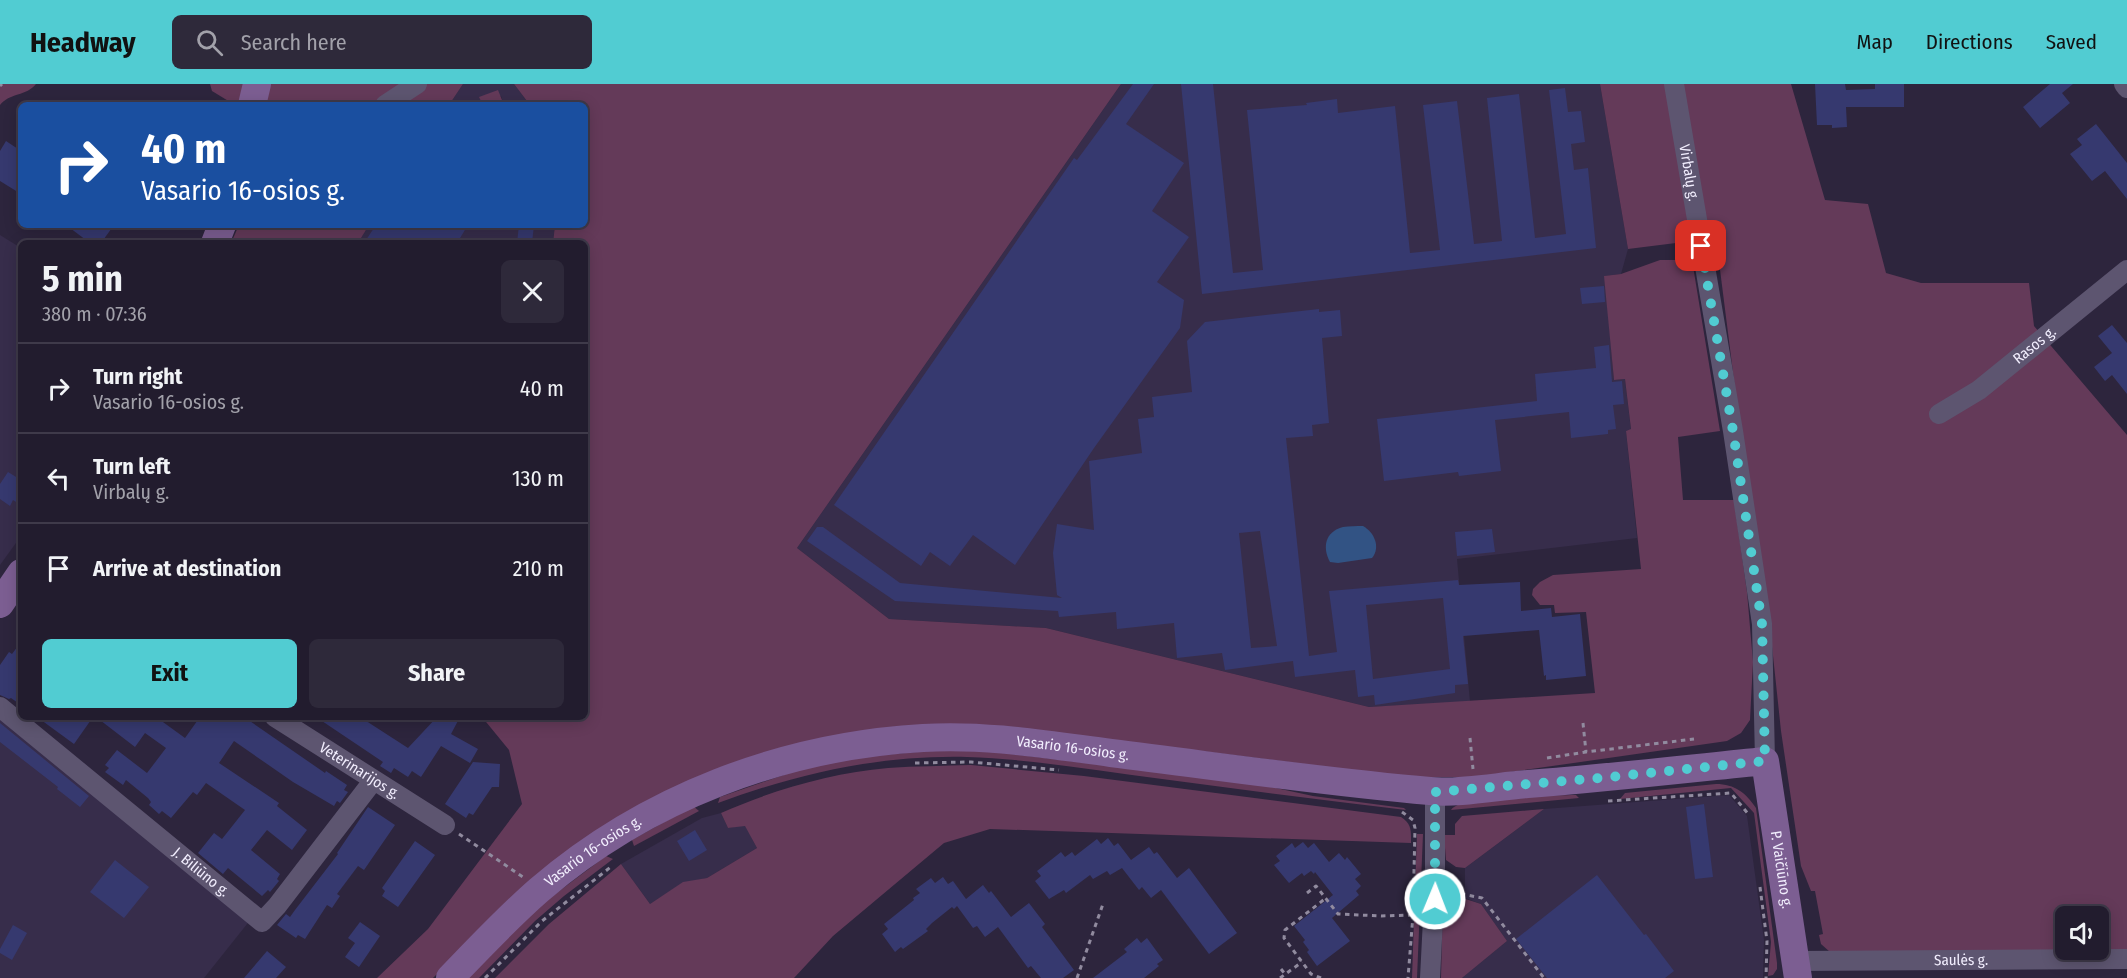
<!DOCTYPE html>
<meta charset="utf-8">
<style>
body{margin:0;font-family:"Fira Sans Condensed",sans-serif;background:#2e293a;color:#f1f3f6;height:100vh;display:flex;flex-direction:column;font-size:22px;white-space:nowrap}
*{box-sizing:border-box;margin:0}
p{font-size:20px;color:#a2a1aa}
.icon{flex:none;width:33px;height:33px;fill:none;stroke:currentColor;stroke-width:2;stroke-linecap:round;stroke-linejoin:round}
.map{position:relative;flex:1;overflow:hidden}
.sheet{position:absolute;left:18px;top:156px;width:570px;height:480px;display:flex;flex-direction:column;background:#221c2e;border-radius:9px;box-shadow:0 3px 15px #0003,0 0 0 2px #3f3a4a}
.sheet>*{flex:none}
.banner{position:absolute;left:18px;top:18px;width:570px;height:126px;border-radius:9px;box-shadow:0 3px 15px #0003,0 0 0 2px #3f3a4a;background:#1a4fa0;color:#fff;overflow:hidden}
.controls{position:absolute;left:2055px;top:822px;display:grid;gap:12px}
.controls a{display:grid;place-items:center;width:54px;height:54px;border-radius:9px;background:#221c2e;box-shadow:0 3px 15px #0003,0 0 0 2px #3f3a4a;font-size:30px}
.pin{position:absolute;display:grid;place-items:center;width:51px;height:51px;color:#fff;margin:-26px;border-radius:12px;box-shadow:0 3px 9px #0006}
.me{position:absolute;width:66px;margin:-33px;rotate:1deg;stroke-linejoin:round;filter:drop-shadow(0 0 4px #0008)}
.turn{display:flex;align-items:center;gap:21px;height:126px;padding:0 24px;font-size:27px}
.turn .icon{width:78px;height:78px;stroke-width:2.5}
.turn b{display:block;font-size:42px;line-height:51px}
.round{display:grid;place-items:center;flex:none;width:63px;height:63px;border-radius:9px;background:#2e293a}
.summary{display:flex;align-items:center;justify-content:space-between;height:102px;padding:0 24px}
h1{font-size:36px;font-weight:700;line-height:45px}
.primary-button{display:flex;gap:12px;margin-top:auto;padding:12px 24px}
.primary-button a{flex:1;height:69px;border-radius:9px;background:#51ccd2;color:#111;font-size:24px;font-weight:700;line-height:69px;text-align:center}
.primary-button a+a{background:#2e293a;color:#f1f3f6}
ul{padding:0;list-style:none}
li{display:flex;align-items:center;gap:18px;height:90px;padding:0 24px;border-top:2px solid #3f3a4a}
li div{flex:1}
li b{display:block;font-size:22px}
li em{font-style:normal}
header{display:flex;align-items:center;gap:36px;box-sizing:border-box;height:84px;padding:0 30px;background:#51ccd2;color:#111}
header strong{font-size:28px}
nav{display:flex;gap:33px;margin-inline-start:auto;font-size:21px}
.search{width:420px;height:54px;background:#2e293a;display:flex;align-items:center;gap:15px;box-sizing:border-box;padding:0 21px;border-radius:9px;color:#a2a1aa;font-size:22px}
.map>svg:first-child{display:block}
.built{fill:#372d4b}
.green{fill:#643a59;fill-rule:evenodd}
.water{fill:#325384}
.building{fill:#36396f;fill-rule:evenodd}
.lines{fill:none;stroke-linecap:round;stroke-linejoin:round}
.path{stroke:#918b9f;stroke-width:3;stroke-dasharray:4.5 4.5;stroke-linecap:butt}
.street{stroke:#5d5570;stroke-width:20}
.secondary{stroke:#7c5e92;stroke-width:28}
.route{stroke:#51ccd2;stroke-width:10;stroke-dasharray:0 18}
.labels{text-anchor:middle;stroke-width:6;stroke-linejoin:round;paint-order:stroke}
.street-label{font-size:15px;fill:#f1edfd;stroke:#14111b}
</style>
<header>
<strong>Headway</strong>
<div class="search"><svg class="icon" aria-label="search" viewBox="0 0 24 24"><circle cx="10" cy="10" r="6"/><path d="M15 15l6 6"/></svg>Search here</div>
<nav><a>Map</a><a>Directions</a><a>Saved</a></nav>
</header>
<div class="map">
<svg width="2127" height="894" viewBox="0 0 2127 894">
<rect width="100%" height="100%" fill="#2d253d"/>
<g class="built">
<path d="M463,0h51l16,21h-26l-3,-9 -21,1 3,8h-34z"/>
<path d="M1121,0h479l28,165 -7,25 -16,2 9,104 11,-1 6,51 -5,1 11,107 -180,21 13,143 -101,5 -323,-79 -157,-9 -92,-71z"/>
<path d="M369,141h186l-2,18h-195z"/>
<path d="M0,151l21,13v288l-21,29z"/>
<path d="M0,631l251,204 -47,59h-204z"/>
<path d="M1729,711l18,21 17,124 -1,38h-301l45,-37 -26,-37 -16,-6v-30l79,-59z"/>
<path d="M721,729l7,15 17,-3 12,23 -50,30 -24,5 -33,21 -29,-40 81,-46z"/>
</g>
<g class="green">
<path d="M0,0h36c-9,12 -27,9 -36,21z"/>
<path d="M210,0h34l-5,21h-4l-23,-14z"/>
<path d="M270,0h193l-14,21h-183z"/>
<path d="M514,0h607l-324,464 92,71 157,9 323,79 226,-14 -9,-81 -31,1 -1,-8h-14l-8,-10 1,-6 7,-7 13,-7 88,-6 -15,-138 5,-2 -6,-50 -11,1 -10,-104 17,-2 39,-14h32l28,171 -42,6 5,63h51l13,92 6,70 -3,58 -9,13 -14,8 -251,36h-69l-382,-48 -237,18 -285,161 -70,70h-56l51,-49 94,-125 -13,-54 -27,-33h103v-474h-32l2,-18h30v-120h-55z"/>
<path d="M1600,0h191l34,116 43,4 18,69 35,10h108l5,43 93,109v517h-297l-9,-8 -2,-9 4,-1 -8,-43h-4l-10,-25 -20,-135 -12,-113 -34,-230 -19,-150 -88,11zM2066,832h32v34h-32z"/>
<path d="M498,6l6,15h-21l-4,-8z"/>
<path d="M239,141h130l-11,18h-127z"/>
<path d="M962,664l290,35 61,13 91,12 2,2c-82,-10 -163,-20 -244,-31 -65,-8 -129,-20 -195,-22 -86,-2 -168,16 -249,46l2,-6 107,-37z"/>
<path d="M971,681l113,11 317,41c11,7 10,14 10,26l-421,-14 -46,14 -111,93 -39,42h-299l54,-54 72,-60 29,40 33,-22 24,-4 50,-30 -12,-22 -17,2 -7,-15c52,-23 110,-40 167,-45 28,-2 55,-2 83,-3z"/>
<path d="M1716,700c19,0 30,9 40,24l21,155v6l-4,6 -5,1 3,-34 -17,-129 -23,-25 -111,11 5,-6z"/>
<path d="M1576,711l3,3 -128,12c12,-17 101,-14 125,-15z"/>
<path d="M693,722l6,5 -65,35 -2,-6z"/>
<path d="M1544,725l-79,59 -9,-1 -10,-7 -2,-25h11v-11l7,-8z"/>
<path d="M1417,750h6l-6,144h-5z"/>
<path d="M606,772l7,3 -49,37 -29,25 -56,57h-13l68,-68z"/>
<path d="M1447,809l34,11 26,37 -45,37h-21l2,-78z"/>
</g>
<path class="water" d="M1363,442c11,6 18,21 9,32l-34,5 -8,-1c-8,-15 -5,-30 13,-35 6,-1 14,-1 20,-1z"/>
<g class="building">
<path d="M1133,0h21l-28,40 58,39 -32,48 37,26 -32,45 27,18 -4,28 -86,120 -79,117 -42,-30 -23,31 -20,-14 -9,14 -87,-61 240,-347 3,2z"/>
<path d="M1181,0h32l20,189 30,-3 -16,-160 60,-5 -1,-2 31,-4 1,14 57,-7 15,147 30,-3 -17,-145 34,-4 17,143 28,-3 -15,-143 32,-4 16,144 31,-4 -17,-144 16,-2 3,24 13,-1 4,31 -14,2 3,26 14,-2 8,80 -394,46z"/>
<path d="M1815,0h30l1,6 29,-1v-5h29v23h-58l1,20 -15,1v-3h-15z"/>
<path d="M2050,0h23l-11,9 8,10 -30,25 -17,-21z"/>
<path d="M2096,40l31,39v36l-22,-28 -13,10 -22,-27 12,-9 -5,-6z"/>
<path d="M6,57l15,10v43l-21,-13v-30z"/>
<path d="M66,141h48l-13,18h-11z"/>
<path d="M376,141h92l-11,18h-93z"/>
<path d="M519,141h15l-2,18h-15z"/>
<path d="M1604,202l1,16 -23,2 -2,-16z"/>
<path d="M1319,225v3l21,-2 2,26 -20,2 7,85 -17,2 1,11 -27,2 23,218 28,-4 -8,-61 129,-11 1,5 61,-3 1,29 30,-3 1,9 28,-3 6,62 -40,4v-5l-2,1 -5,-46 -76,6 5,48 -13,1v8l-80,12 -1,-10 -16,2 -3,-27 -60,7 -2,-16 -68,9 -3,-17 -45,5 -3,-35 -57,6 -1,-17 -57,5 -1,-6 -163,-10 -88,-60 10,-14h6l77,56 162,15 -5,-3 -4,-42 4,-29 37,6 -5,-69 53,-8 -4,-34 16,-2 -2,-20 40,-5 -5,-51 18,-19zM1260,447l17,115 -26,2 -12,-115zM1443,514l7,71 -77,10 -7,-74z"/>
<path d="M2112,241l15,18v51l-15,-19 -7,6 -11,-14 18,-14 -14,-17z"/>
<path d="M1609,261l3,37 10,-1 2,23 -11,1 3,24 -8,1v4l-37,4 -2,-26 -74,8 6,51 -42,5 -1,-4 -74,9 -7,-62 160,-18 -2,-27 61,-6 -2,-21z"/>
<path d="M8,388l13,8v25l-8,-5 -3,6 -10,-7v-15z"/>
<path d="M1492,445l3,23 -38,4 -2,-24z"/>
<path d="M21,558v63l-10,-7 -2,1 -9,-4v-30l9,-13 3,2z"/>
<path d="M37,633h56l-19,27z"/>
<path d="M96,633h60l29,21 15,-21h44l81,56 1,-2 21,14 -3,5 4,2 -8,11 -3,-2 -3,5 -41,-24 -59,-41 -15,22 60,40 -2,3 30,24 -15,20 -25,-20 -16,20 29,24 -3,5 2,2 -9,11 -2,-2 -6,6 -34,-28 -5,6 -25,-21 16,-20 8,6 23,-29 -39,-27 -9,12 -4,-3 -22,26 -9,-7 -3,3 -10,-9 2,-3 -3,-4 -22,-18 -3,5 -18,-13 4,-4 -4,-3 12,-15 30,23 19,-25 -21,-15 -10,14z"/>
<path d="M316,633h44l48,31 29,-31h23l-9,17 27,15 -8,14 -29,-17 -20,31 -9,-6 -4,6 -14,-9 -3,5 -11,-7 3,-4z"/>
<path d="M0,639l89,73 -9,11 -23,-18 1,-2 -58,-45z"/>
<path d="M473,678l27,2 -1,23h-7l-19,28 -4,-2 -3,5 -21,-14z"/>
<path d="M1704,720l9,73 -18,2 -9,-72z"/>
<path d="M368,723l27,18 -31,45 -6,-4 -21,28 3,2 -8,12 -5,-3 -22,34 -7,-4 -2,3 -19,-13 9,-11 4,3 5,-7 43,-56 -1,-1z"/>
<path d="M695,746l12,20 -18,11 -12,-20z"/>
<path d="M1108,754l6,8 4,-3 13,17 18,-13 5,7 3,-2 20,26 12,-10 48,65 -28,21 -48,-64 -10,8 -9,-11 -3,3 -17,-22 -12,7 -3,-4 -14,8 -3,-4 -24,18 -2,-3 -15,9 -14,-18 6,-5 -4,-5 24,-19 4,5 7,-5 3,4 22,-17 4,5z"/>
<path d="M415,757l20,14 -37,52 -16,-11 3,-5 -3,-3z"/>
<path d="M1303,758l5,6 6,-5 15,19 10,-9 6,7 2,-3 14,17 -6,5 6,7 -5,5 3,4 -27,23 18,23 -33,25 -10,-14 2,-2 -6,-8 2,-2 -11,-14 39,-31 -18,-23 -1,2 -3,-3 -7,5 -2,-3 -13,10 -15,-18 6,-4 -4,-5 16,-13 3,5z"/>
<path d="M115,776l34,27 -25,31 -34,-26z"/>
<path d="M1597,791l47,60 2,-1 28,37 -9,7h-118l-31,-39z"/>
<path d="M943,793l5,7 5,-3 13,18 17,-14 6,8 2,-2 20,26 18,-14 16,21 -3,3 32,43 -11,8h-22l-10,-12 -3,2 -30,-41 -13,10 -8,-11 -4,2 -16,-22 -3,3 -2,-2 -20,16 -6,6 2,2 -25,18 -2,-2 -6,5 -13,-18 6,-5 -4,-5 30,-24 -1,-2 7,-5 -4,-4 15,-11 4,5z"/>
<path d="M360,838l20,14 -21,31 -14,-10 10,-14 -7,-5z"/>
<path d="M13,841l14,8 -15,27 -12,-7v-4z"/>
<path d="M1137,854l4,5 6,-5 16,22 -6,4 2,2 -15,12h-51l34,-26 -3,-3z"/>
<path d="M267,867l19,16 -10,11h-32z"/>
</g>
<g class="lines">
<g class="path">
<path d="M0,2l2,-2"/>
<path d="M1583,639l3,29"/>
<path d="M1470,654l3,31"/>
<path d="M1547,674l39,-6 108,-13"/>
<path d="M915,679l56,-1 88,8"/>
<path d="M1608,717l123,-8 18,22"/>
<path d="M1402,728l11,8 2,8 -2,87 -5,63"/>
<path d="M459,750l64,43"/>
<path d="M1760,803l7,54 -1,37"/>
<path d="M1452,808l30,6 62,80"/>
<path d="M1307,809l9,-7 22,28 43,2 32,-1"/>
<path d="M1281,885l4,5"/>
<path d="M485,894l57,-57 70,-55"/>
<path d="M1077,894l26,-74"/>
<path d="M1280,894l22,-16"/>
<path d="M1321,894l-10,-4 -27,-36 1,-8 41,-32"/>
</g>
<g class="street">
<path id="s1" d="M1674,0l59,347 29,193 3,137"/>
<path d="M2124,0l3,4"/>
<path d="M385,21l32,-21"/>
<path id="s2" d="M1939,330l40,-24 148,-120"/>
<path id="s3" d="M0,623l262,215 15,-16 96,-125"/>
<path id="s4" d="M275,633l170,108"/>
<path id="s5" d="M1796,877l331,-2"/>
<path d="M1430,894l5,-98v-88"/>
</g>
<g class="secondary">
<path d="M252,21l5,-21"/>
<path d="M215,159l7,-18"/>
<path d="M0,520l21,-31"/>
<path id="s6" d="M450,894c29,-30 58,-61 89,-88 107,-92 244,-144 384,-152 63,-4 126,7 188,15 106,13 213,29 319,38 28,3 69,-5 98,-7 79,-6 158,-15 237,-23l33,217"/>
</g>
</g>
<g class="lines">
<path class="route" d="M1435,815v-107l165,-14 165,-17 -3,-137 -29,-193 -32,-185"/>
</g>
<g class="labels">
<g class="street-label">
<text dy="5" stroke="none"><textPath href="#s1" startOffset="90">Virbalų g.</textPath></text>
<text dy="5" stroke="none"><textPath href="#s2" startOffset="118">Rasos g.</textPath></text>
<text dy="5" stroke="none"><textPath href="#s6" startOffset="696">Vasario 16-osios g.</textPath></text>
<text dy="5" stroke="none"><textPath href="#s4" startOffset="100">Veterinarijos g.</textPath></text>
<text dy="5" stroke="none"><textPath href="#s6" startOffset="192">Vasario 16-osios g.</textPath></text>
<text dy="5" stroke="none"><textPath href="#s6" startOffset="1502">P. Vaičiūno g.</textPath></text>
<text dy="5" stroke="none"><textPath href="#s3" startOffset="260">J. Biliūno g.</textPath></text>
<text dy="5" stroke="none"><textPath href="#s5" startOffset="165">Saulės g.</textPath></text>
</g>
</g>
</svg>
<div class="controls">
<a><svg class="icon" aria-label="sound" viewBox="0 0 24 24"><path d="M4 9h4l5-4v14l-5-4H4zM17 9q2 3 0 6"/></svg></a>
</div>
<div class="pin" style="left:1701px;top:162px;background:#d93025"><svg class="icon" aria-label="arrive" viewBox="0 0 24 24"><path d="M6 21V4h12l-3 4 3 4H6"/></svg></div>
<svg class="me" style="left:1435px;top:815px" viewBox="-20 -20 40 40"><circle r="17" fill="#51ccd2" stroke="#fff" stroke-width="3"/><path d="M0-11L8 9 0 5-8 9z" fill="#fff"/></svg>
<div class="banner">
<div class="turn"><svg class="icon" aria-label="right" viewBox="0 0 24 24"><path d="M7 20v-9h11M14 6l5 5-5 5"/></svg><div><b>40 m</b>Vasario 16-osios g.</div></div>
</div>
<section class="sheet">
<div class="summary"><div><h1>5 min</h1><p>380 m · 07:36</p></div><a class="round"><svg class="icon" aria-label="close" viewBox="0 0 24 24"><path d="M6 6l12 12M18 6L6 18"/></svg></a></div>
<ul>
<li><svg class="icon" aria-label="right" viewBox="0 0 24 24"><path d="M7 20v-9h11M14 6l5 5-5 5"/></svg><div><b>Turn right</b><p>Vasario 16-osios g.</p></div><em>40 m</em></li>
<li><svg class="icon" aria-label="left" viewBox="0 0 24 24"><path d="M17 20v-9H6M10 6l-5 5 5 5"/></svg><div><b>Turn left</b><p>Virbalų g.</p></div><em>130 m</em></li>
<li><svg class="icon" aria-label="arrive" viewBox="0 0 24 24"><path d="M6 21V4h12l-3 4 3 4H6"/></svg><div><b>Arrive at destination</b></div><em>210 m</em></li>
</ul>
<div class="primary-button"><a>Exit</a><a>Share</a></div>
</section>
</div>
